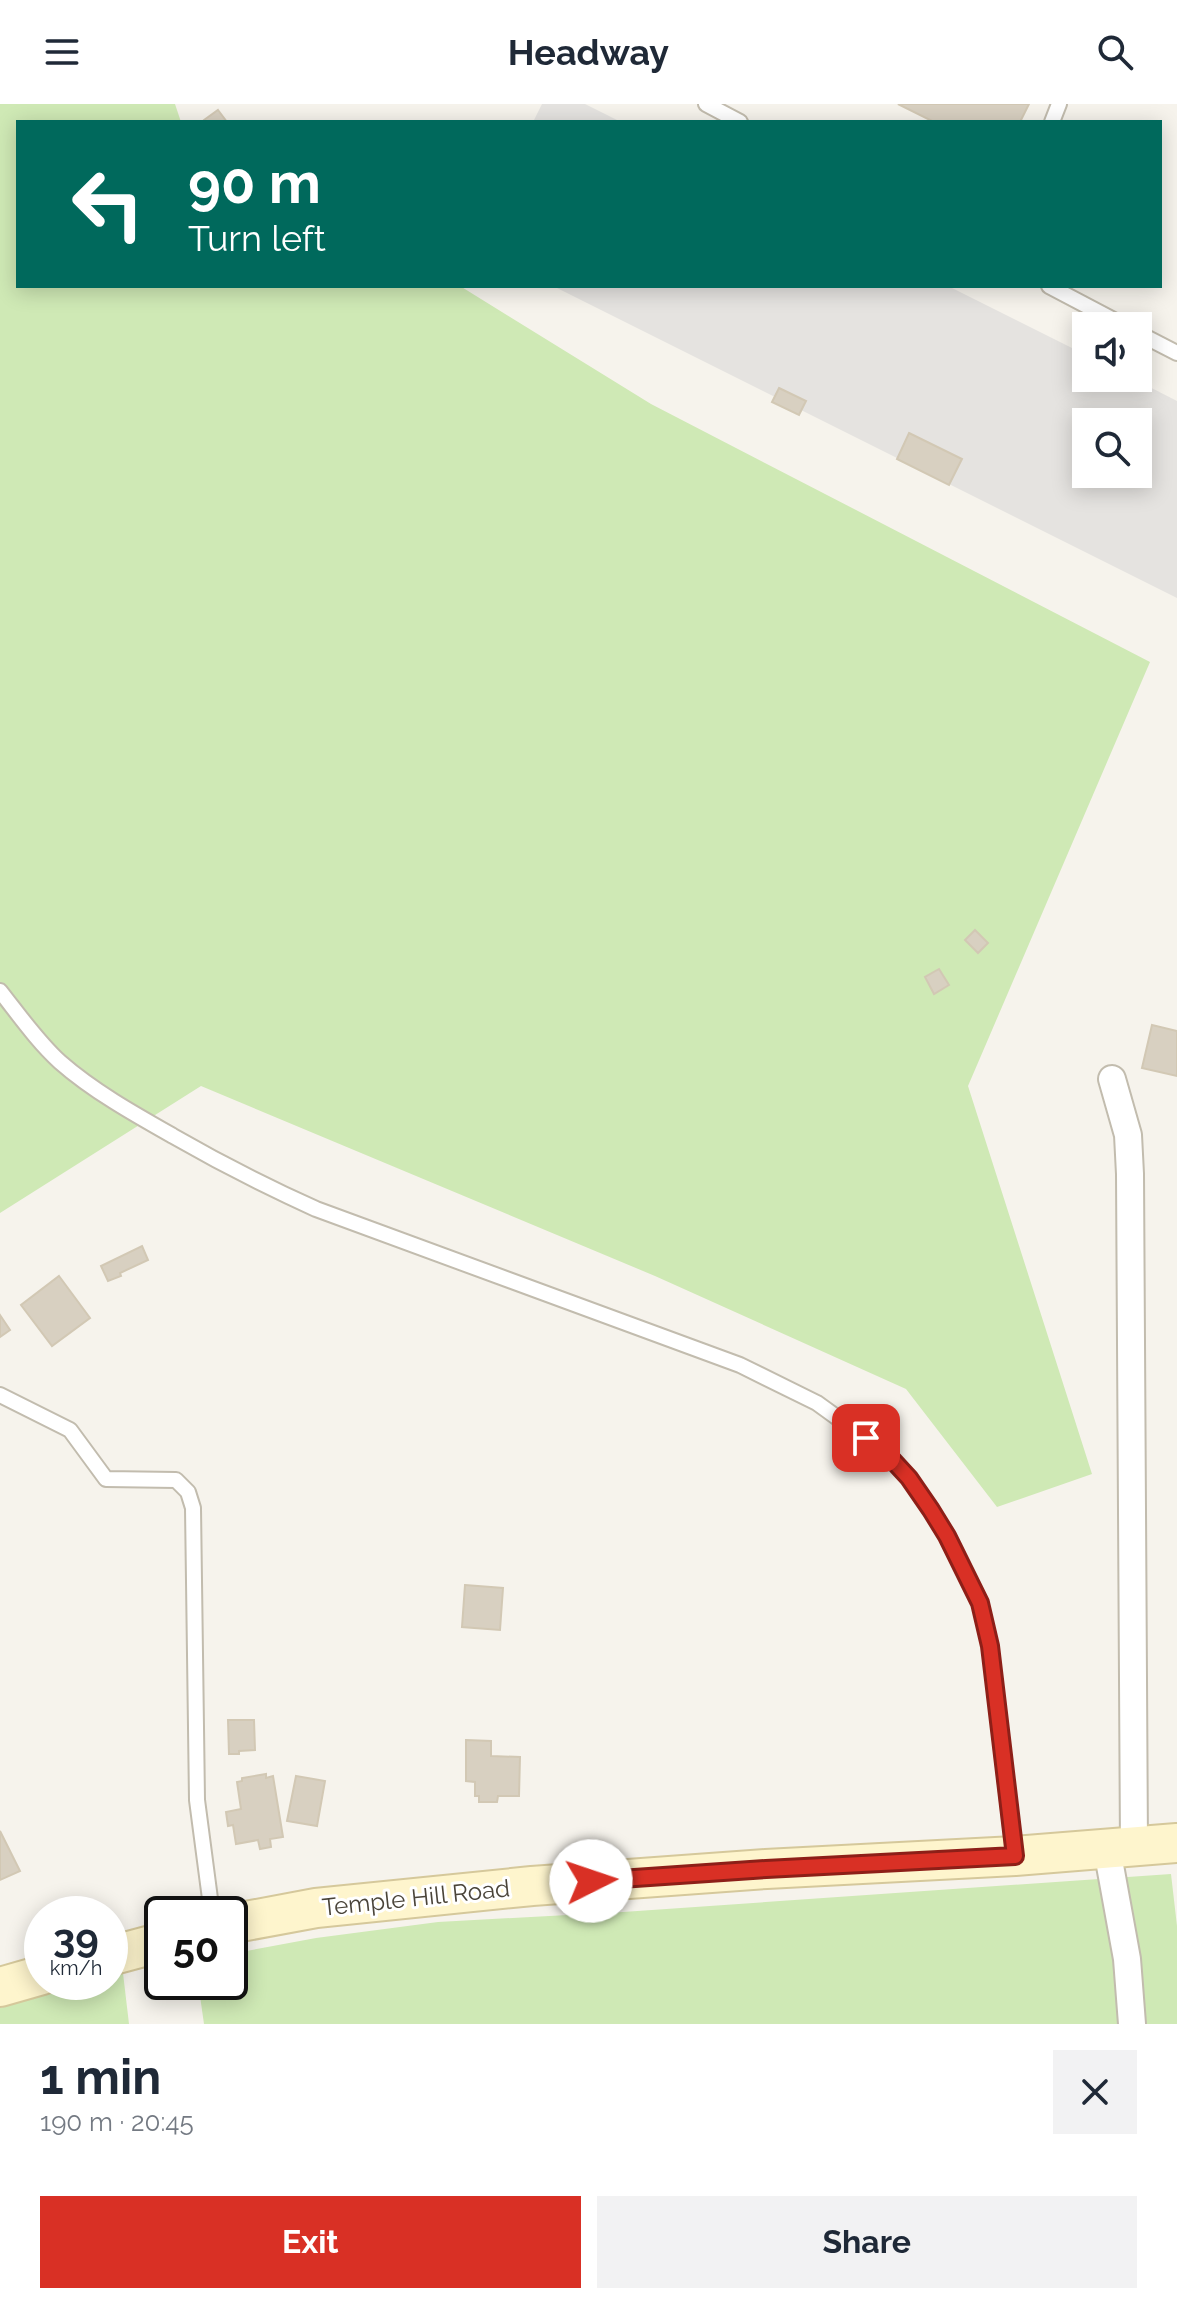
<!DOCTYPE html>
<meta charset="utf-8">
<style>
body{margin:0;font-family:Raleway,sans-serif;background:#f2f2f3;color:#1f2937;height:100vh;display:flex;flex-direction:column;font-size:30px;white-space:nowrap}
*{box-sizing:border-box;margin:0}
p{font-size:26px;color:#747a83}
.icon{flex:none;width:44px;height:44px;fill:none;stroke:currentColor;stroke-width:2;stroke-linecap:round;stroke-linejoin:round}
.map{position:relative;height:1920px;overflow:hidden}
.panel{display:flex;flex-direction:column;background:#fff;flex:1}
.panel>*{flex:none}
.top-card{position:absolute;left:16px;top:16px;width:1146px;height:168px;border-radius:0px;box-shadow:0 4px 20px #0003;background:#00695c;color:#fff;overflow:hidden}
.fabs{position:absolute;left:1072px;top:208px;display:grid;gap:16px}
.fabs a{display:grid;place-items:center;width:80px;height:80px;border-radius:0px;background:#fff;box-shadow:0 4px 20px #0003;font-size:40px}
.speed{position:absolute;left:24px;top:1792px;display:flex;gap:16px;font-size:40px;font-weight:700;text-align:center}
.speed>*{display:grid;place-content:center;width:104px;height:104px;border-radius:50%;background:#fff;box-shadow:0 4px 20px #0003;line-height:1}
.speed small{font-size:20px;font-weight:400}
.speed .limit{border:4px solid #111;border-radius:12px;background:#fff;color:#111}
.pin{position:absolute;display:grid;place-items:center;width:68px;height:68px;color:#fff;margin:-34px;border-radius:16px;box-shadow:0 4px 12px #0006}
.me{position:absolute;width:88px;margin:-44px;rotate:86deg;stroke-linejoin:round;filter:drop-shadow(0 0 6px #0008)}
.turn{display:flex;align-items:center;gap:28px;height:168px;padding:0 40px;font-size:36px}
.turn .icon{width:104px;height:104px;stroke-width:2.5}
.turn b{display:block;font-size:56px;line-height:68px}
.round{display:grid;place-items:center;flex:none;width:84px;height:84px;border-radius:0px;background:#f2f2f3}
.head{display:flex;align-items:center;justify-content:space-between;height:136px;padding:0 40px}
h1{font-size:48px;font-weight:700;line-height:60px}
.cta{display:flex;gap:16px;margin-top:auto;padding:16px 40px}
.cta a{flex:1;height:92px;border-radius:0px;background:#d93025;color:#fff;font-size:32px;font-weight:700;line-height:92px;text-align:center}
.cta a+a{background:#f2f2f3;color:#1f2937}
header{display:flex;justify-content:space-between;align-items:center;height:104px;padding:0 40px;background:#fff;font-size:36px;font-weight:700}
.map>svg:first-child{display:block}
.green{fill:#cfe9b5}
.parking{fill:#e5e3e0;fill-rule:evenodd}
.building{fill:#d8d0c1;stroke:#d2c8b4;stroke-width:2}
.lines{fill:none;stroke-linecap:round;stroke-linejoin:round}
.service-casing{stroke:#c2bcae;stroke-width:18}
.minor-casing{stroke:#c2bcae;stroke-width:30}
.secondary-casing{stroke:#d5c89b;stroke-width:42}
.service{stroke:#fff;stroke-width:14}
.minor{stroke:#fff;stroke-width:26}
.secondary{stroke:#fef5cd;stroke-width:38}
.route-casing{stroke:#8d1f18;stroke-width:20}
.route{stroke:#d93025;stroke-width:14}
.labels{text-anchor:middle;stroke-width:6;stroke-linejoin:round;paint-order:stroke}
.street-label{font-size:24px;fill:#4a4439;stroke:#fff}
</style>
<header><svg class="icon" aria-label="menu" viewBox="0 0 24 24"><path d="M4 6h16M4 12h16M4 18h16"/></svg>Headway<svg class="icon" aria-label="search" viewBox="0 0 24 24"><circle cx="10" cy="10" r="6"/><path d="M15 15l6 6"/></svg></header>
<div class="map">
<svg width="1177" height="1920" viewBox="0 0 1177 1920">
<rect width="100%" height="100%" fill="#f6f3ec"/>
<g class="green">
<path d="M0,0h175l6,18h-163v164h442l191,118 499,258 -182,424 124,388 -95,33 -91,-118 -251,-113 -454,-190 -201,127z"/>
<path d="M1171,1770l6,52v98h-973l-6,-42h32v-28l86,-16 122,-16 185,-10z"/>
<path d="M123,1869l6,51h-129v-16l90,-26h20v-6z"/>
</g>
<g class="parking">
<path d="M542,0h43l36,18h-88z"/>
<path d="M553,182h395l138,69v23h46l45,23v197zM1086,318h52v52h-52z"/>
</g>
<g class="building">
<path d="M898,0h131l-9,18h-86z"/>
<path d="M218,6l9,12h-22l-1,-2z"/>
<path d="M779,284l27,13 -7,14 -27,-13z"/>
<path d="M909,329l53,26 -13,26 -52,-26z"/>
<path d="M975,826l13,13 -10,10 -13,-13z"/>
<path d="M939,865l10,16 -15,9 -9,-17z"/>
<path d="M1152,921l25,6v45l-35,-8z"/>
<path d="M142,1142l6,14 -28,13 1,3 -13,5 -7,-15z"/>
<path d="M59,1172l31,42 -38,28 -31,-41z"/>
<path d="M0,1211l10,15 -10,7z"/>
<path d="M465,1481l38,3 -3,42 -38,-3z"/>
<path d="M228,1616h26l1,30 -16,1v3h-10z"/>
<path d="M466,1636l25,1v15l29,1 -1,39h-21l-1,6h-18v-6h-4v-14l-9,-1z"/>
<path d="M266,1670v4l7,-2 10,61 -13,2 1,8 -11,2 -2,-9 -22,4 -3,-19 -5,1 -2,-14 15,-3 -4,-27 5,-1v-3z"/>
<path d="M296,1672l29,5 -8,45 -30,-5z"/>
<path d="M0,1727l20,40 -20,9z"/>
</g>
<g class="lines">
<defs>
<g id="service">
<path d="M706,0l34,18"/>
<path d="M1052,18l7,-18"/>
<path d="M1049,182l76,40"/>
<path d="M1138,229l39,20"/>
<path d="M0,887c19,24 37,50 60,71 33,29 74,52 113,74 47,27 94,51 143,73l424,156 77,38 69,50 23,25 22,32 16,26 33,67 10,43 24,208"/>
<path d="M0,1291l70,35 36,49 70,1 12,12 5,16 4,292 15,114"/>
</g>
<g id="minor">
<path d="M1112,975l16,56 2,39 4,673"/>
<path d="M1107,1745l20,110 5,65"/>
</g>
<g id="secondary">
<path d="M230,1820l86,-16 216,-22 234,-17 249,-13 162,-13"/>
<path d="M110,1852l52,-14"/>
<path d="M0,1883l42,-12"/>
</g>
</defs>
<use href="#service" class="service-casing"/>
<use href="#minor" class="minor-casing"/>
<use href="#secondary" class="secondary-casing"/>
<use href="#service" class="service"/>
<use href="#minor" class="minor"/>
<use href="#secondary" class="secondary"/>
</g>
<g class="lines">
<defs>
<path id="route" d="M591,1777l175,-12 249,-13 -25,-210 -10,-43 -33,-67 -16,-26 -22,-32 -23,-25 -20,-15"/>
</defs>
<use href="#route" class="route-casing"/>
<use href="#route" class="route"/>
</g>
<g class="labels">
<g class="street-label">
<text transform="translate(416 1794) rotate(-6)" y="8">Temple Hill Road</text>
</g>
</g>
</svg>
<div class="fabs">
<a><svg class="icon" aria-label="sound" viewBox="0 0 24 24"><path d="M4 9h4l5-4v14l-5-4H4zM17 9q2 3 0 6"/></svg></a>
<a><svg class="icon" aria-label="search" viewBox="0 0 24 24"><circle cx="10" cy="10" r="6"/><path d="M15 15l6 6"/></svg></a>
</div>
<div class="speed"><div>39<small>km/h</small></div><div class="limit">50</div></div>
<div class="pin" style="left:866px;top:1334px;background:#d93025"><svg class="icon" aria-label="arrive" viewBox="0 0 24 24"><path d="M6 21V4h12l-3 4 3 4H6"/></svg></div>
<svg class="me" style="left:591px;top:1777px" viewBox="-20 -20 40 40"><circle r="19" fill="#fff"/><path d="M0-13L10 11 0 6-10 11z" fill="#d93025"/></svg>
<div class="top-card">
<div class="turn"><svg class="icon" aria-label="left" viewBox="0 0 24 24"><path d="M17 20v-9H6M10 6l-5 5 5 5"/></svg><div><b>90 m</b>Turn left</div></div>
</div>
</div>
<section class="panel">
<div class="head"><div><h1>1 min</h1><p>190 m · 20:45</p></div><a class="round"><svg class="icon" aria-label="close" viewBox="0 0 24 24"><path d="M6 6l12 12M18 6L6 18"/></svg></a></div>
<div class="cta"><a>Exit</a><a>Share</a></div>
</section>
